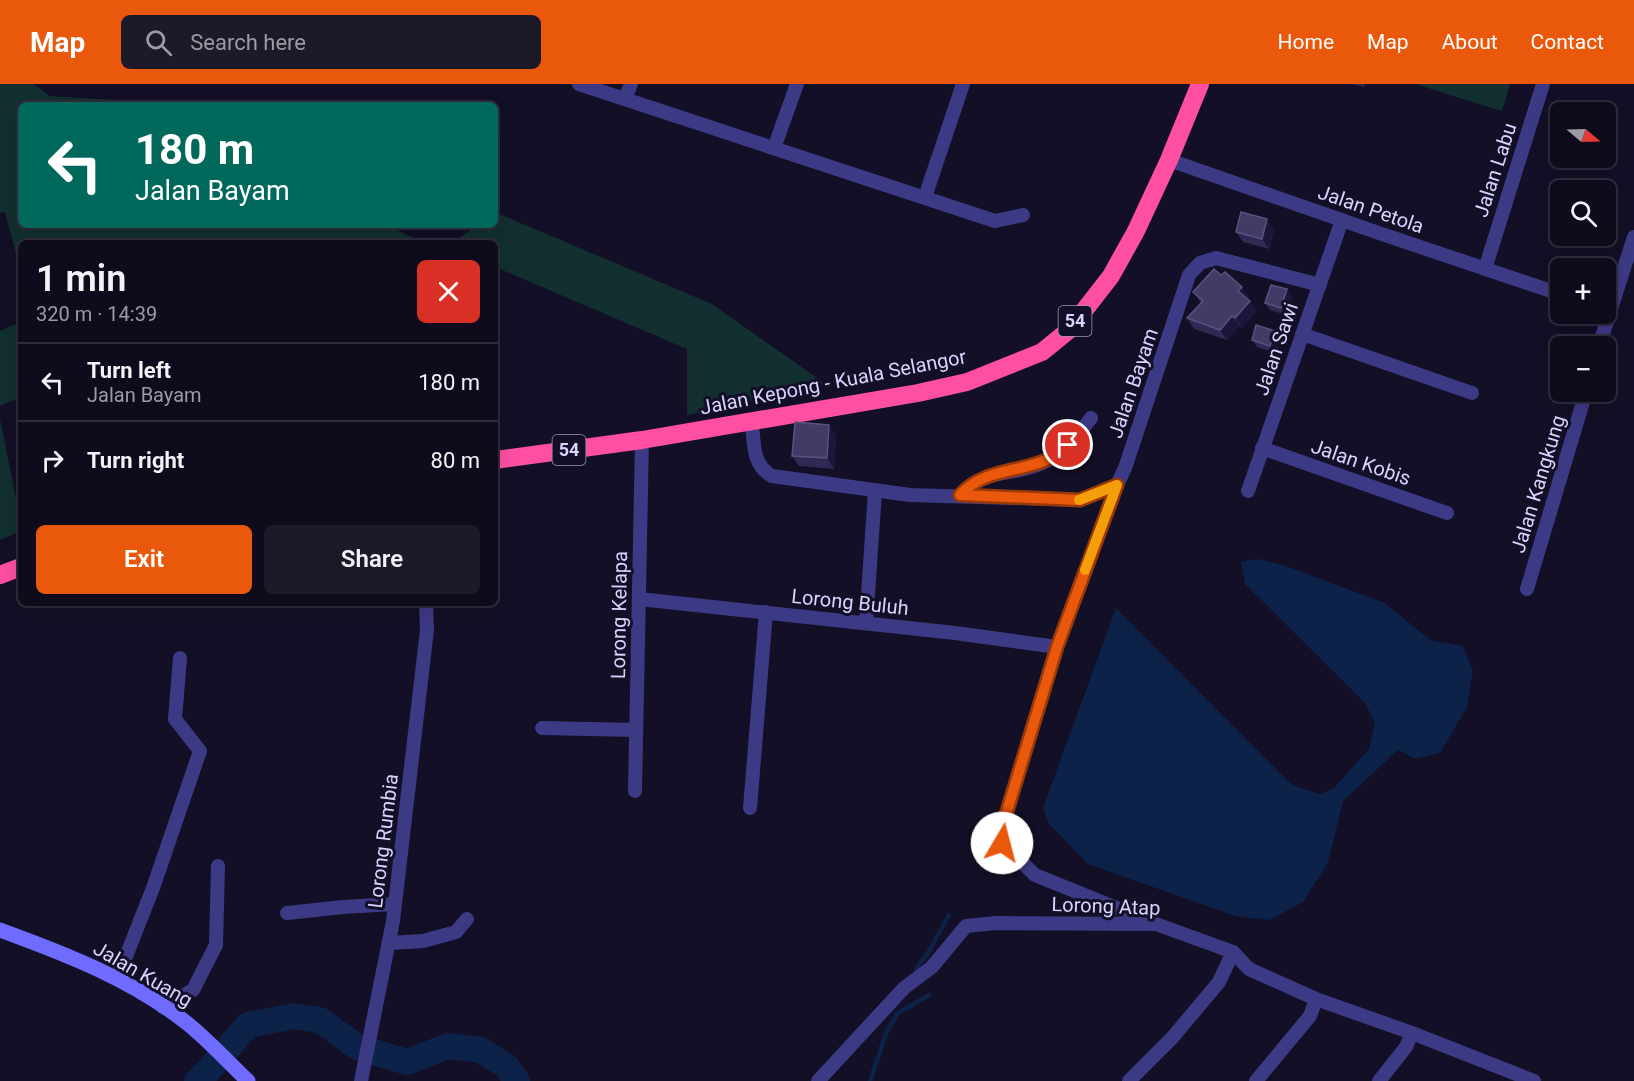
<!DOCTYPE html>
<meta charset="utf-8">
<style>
body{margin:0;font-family:Roboto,sans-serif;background:#1c1929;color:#f1f3f6;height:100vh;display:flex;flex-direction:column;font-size:22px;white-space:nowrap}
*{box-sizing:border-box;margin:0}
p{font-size:20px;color:#9b9ba3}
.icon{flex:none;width:33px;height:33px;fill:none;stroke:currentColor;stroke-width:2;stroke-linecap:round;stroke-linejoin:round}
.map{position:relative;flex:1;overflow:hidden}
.side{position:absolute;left:18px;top:156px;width:480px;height:366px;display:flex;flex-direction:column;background:#0e0b1c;border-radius:9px;box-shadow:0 6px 24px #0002,0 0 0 2px #2e2b3b}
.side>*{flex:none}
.top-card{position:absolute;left:18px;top:18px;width:480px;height:126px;border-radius:9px;box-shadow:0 6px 24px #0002,0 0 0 2px #2e2b3b;background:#00695c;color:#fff;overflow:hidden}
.needle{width:39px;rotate:109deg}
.tools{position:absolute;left:1550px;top:18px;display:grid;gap:12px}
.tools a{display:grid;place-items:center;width:66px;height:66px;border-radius:9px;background:#0e0b1c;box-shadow:0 6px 24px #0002,0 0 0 2px #2e2b3b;font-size:30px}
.pin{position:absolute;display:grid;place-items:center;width:51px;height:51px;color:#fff;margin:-26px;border:3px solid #fff;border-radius:50%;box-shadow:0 2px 6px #0007}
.me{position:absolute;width:66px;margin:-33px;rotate:8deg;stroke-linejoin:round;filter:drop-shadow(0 0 4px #0008)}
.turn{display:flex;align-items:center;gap:21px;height:126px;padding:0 18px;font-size:27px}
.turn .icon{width:78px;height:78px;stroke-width:2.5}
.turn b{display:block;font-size:42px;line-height:51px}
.round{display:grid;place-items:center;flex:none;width:63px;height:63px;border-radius:9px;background:#1c1929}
.summary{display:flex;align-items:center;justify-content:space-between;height:102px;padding:0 18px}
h1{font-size:36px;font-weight:600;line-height:45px}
.primary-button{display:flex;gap:12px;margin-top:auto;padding:12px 18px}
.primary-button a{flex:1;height:69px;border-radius:9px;background:#ea580c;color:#fff;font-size:24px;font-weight:600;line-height:69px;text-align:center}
.primary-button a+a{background:#1c1929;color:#f1f3f6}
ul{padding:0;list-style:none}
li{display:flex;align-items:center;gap:18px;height:78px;padding:0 18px;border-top:2px solid #2e2b3b}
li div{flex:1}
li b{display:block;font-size:22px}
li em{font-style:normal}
header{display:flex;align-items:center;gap:36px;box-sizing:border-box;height:84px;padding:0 30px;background:#ea580c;color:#fff}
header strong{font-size:28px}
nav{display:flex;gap:33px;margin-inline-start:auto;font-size:21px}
.search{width:420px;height:54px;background:#1c1929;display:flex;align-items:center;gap:15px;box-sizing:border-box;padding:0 21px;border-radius:9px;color:#9b9ba3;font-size:22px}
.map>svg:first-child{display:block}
.green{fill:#12302f}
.water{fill:#0c2248}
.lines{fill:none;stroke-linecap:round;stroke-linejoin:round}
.stream{stroke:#0c2248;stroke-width:4.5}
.river{stroke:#0c2248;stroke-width:26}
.street{stroke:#3d3a85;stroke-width:14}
.secondary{stroke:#6f6bff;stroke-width:15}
.highway{stroke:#ff4fa3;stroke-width:18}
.wall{fill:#312854}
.shaded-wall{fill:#1d163a}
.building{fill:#433a66;stroke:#5a527e;stroke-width:1.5}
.route-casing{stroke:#983908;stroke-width:15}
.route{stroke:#ea580c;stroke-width:10}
.slow{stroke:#f59e0b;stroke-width:10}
.labels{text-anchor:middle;stroke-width:6;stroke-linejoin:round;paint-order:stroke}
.shield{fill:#130f26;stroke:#9e99be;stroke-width:1.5}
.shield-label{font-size:18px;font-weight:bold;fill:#d9d4ff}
.street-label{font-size:20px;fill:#d9d4ff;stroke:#130f26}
</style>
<header>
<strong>Map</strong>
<div class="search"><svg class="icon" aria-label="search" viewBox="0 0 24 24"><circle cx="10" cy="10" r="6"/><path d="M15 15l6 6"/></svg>Search here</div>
<nav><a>Home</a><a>Map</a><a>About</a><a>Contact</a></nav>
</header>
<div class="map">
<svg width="1634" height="997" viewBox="0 0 1634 997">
<rect width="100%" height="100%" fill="#130f26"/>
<g class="green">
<path d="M0,0h34l16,12 67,4 10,5h-106v120h365l38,18h-403v30l-16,-61 -5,1z"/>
<path d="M1415,0h95l-8,27z"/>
<path d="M497,129l215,91 115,81 -140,30v-66l-192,-82v-24h-44l28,-18h16v-10z"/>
<path d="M21,238v75l-21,9v-75z"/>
<path d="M0,335l21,104v8l-21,9z"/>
</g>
<path class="water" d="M1259,475l27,7 99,37 45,37 33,6 10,26 -6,35 -27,46 -25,6 -17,-9 -55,51 -15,62 -25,39 -33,18 -35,-4 -147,-52 -39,-40 -6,-16 73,-200 176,177 27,9 14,-5 36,-40 6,-26 -10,-20 -120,-119 -4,-22z"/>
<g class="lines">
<g class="stream">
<path d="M919,891l-3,-6 12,-16 21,-38"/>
<path d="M870,997l16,-48 11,-19 32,-19"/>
</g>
<path class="river" d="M197,997l10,-9 41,-47 46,-9 26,4 37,27 50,15 41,-16 33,4 25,16 11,15"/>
<g class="street">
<path d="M579,0l416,137 28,-6"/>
<path d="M625,15l6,-15"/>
<path d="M774,64l23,-64"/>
<path d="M1169,76l207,72 184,62"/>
<path d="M925,113l38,-113"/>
<path d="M1485,185l58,-185"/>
<path d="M1302,250l170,59"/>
<path d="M1599,262l35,-109"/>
<path d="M752,338c2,21 0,43 20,54l138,19 170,5 37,-15"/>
<path d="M1262,364l185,65"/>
<path d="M1248,407l94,-271"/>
<path d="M960,411c24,-26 51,-19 80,-31 23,-9 37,-28 51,-46"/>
<path d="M1527,505l59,-197"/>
<path d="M639,515l316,34 102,14"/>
<path d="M866,539l9,-132"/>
<path d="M542,644l94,2"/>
<path d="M635,707l7,-351"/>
<path d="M750,724l16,-196"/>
<path d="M287,829l56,-6 52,-3"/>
<path d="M1156,840l-121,-49 -33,-32 2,-22 53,-174 60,-162 8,-17 64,-193 11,-12 16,-5 104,27"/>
<path d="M389,859l34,-2 33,-9 11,-13"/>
<path d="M117,895l36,-91 47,-137 -25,-32 5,-61"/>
<path d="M163,923l30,-17 23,-45 2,-79"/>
<path d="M361,997l32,-160 34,-291 -1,-27"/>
<path d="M818,997l86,-93 28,-21 34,-41 29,-3 161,1 77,28 16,17 67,30 96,34 122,48"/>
<path d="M1129,997l43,-43 47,-56 14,-30"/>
<path d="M1256,997l54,-65 6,-17"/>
<path d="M1379,997l27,-34 6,-14"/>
</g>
<path class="secondary" d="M0,846c66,24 133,50 188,94 21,17 40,38 60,57"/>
<g class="highway">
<path d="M495,376l147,-20 276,-47 49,-11 75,-30 27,-22 42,-54 25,-45 33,-71 31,-76"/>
<path d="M0,491l21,-8"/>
</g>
</g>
<g class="wall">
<path d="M1353,0h12l-1,3z"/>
<path d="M1274,145l-5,20 -26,-7 -7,-10z"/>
<path d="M1287,205l5,7 -6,19 -16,-5 -5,-7z"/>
<path d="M1193,208l56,5 -2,2 10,12 -15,17 -2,-2 -13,14 -33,-11 -7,-11 14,-15z"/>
<path d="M1275,247l5,7 -5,15 -18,-6 -5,-7z"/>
<path d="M836,351l-2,34 -35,-3 -7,-10z"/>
</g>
<g class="shaded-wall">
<path d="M1267,135l7,10 -5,20 -7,-10z"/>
<path d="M1242,203l7,10 -3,4 -8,-10z"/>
<path d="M1287,205l5,7 -6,19 -5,-7z"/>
<path d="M1250,217l7,10 -15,17 -7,-10z"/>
<path d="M1232,232l8,10 -13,14 -7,-10z"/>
<path d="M1275,247l5,7 -5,15 -5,-7z"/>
<path d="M829,341l7,10 -2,34 -7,-11z"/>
</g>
<g class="building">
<path d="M1241,128l26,7 -5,20 -26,-7z"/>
<path d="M1214,185l7,6 4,-3 17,15 -4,4 12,10 -15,17 -3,-2 -12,14 -33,-12 16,-17 -10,-9z"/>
<path d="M1271,201l16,4 -6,19 -16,-5z"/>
<path d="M1256,241l19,6 -5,15 -18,-6z"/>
<path d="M795,338l34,3 -2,33 -35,-2z"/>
</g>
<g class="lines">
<defs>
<path id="route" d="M1002,759l2,-22 53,-174 60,-162 -37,15 -120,-5c29,-33 77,-18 108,-50"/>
</defs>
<use href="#route" class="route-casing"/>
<use href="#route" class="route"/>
<path class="slow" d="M1079,416l38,-15 -32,85"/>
</g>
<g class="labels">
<g class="shield">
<rect x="1058.5" y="222" width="33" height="30" rx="4.5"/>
<rect x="552.5" y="351" width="33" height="30" rx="4.5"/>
</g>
<g class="shield-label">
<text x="1075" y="243">54</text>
<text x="569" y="372">54</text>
</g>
<g class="street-label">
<text transform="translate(1495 86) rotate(-72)" y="7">Jalan Labu</text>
<text transform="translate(1371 125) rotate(19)" y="7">Jalan Petola</text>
<text transform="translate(1276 265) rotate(-71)" y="7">Jalan Sawi</text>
<text transform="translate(833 298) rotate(-11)" y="7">Jalan Kepong - Kuala Selangor</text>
<text transform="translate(1133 299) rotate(-71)" y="7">Jalan Bayam</text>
<text transform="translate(1361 378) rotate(19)" y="7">Jalan Kobis</text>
<text transform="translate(1538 400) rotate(-73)" y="7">Jalan Kangkung</text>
<text transform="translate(850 518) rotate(6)" y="7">Lorong Buluh</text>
<text transform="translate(619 531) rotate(-89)" y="7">Lorong Kelapa</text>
<text transform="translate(383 757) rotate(-83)" y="7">Lorong Rumbia</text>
<text transform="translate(1106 822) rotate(2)" y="7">Lorong Atap</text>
<text transform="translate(143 890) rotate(30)" y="7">Jalan Kuang</text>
</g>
</g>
</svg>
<div class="tools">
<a><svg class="needle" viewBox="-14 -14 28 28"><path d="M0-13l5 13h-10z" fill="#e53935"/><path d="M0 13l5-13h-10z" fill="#9b9ba3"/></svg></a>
<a><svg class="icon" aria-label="search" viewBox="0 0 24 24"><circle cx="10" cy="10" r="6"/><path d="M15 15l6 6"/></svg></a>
<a>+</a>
<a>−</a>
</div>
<div class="pin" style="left:1068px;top:361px;background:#d93025"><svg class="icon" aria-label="arrive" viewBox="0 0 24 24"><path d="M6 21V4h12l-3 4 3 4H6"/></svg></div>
<svg class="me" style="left:1002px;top:759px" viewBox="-20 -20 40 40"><circle r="19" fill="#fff"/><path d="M0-13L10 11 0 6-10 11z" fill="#ea580c"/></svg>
<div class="top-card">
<div class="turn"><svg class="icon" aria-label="left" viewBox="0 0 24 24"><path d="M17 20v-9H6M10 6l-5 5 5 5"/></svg><div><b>180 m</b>Jalan Bayam</div></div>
</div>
<section class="side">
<div class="summary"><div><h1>1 min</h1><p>320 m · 14:39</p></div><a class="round" style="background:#d93025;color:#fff"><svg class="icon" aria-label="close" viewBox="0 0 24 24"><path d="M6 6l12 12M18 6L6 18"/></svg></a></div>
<ul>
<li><svg class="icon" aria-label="left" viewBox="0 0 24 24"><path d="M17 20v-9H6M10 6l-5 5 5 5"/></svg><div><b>Turn left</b><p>Jalan Bayam</p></div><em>180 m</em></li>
<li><svg class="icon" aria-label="right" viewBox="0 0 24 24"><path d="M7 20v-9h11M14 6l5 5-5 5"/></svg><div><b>Turn right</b></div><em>80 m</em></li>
</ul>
<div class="primary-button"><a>Exit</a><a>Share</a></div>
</section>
</div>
